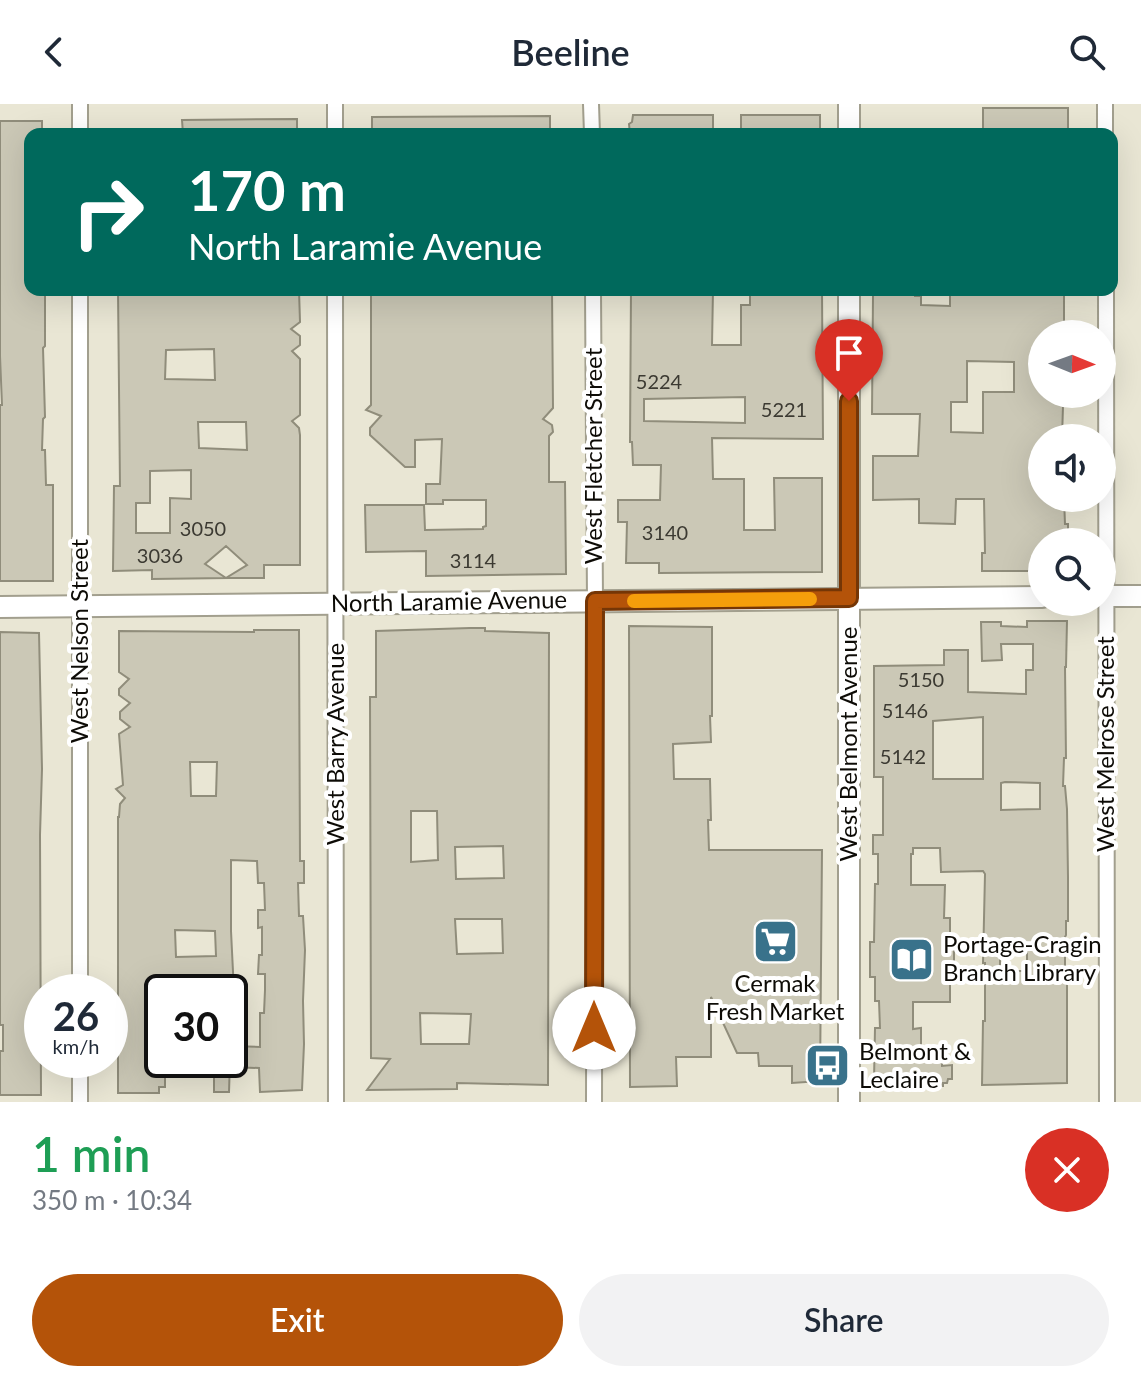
<!DOCTYPE html>
<meta charset="utf-8">
<style>
body{margin:0;font-family:Lato,sans-serif;background:#f2f2f3;color:#1f2937;height:100vh;display:flex;flex-direction:column;font-size:30px;white-space:nowrap}
*{box-sizing:border-box;margin:0}
p{font-size:26px;color:#747a83}
.icon{flex:none;width:44px;height:44px;fill:none;stroke:currentColor;stroke-width:2;stroke-linecap:round;stroke-linejoin:round}
.map{position:relative;height:998px;overflow:hidden}
.side{display:flex;flex-direction:column;background:#fff;flex:1}
.side>*{flex:none}
.guide{position:absolute;left:24px;top:24px;width:1094px;height:168px;border-radius:16px;box-shadow:0 8px 32px #0002;background:#00695c;color:#fff;overflow:hidden}
.needle{width:52px;rotate:91deg}
.controls{position:absolute;left:1028px;top:216px;display:grid;gap:16px}
.controls a{display:grid;place-items:center;width:88px;height:88px;border-radius:50%;background:#fff;box-shadow:0 8px 32px #0002;font-size:40px}
.speed{position:absolute;left:24px;top:870px;display:flex;gap:16px;font-size:40px;font-weight:700;text-align:center}
.speed>*{display:grid;place-content:center;width:104px;height:104px;border-radius:50%;background:#fff;box-shadow:0 8px 32px #0002;line-height:1}
.speed small{font-size:20px;font-weight:400}
.speed .limit{border:4px solid #111;border-radius:12px;background:#fff;color:#111}
.pin{position:absolute;display:grid;place-items:center;width:68px;height:68px;color:#fff;margin:-82px -34px;border-radius:50% 50% 50% 0;rotate:-45deg;box-shadow:0 0 8px #0007}
.pin .icon{rotate:45deg}
.me{position:absolute;width:88px;margin:-44px;rotate:0deg;stroke-linejoin:round;filter:drop-shadow(0 0 6px #0008)}
.turn{display:flex;align-items:center;gap:28px;height:168px;padding:0 32px;font-size:36px}
.turn .icon{width:104px;height:104px;stroke-width:2.5}
.turn b{display:block;font-size:56px;line-height:68px}
.round{display:grid;place-items:center;flex:none;width:84px;height:84px;border-radius:42px;background:#f2f2f3}
.headline{display:flex;align-items:center;justify-content:space-between;height:136px;padding:0 32px}
h1{font-size:48px;font-weight:600;line-height:60px;color:#1e9e55}
.cta{display:flex;gap:16px;margin-top:auto;padding:16px 32px}
.cta a{flex:1;height:92px;border-radius:48px;background:#b45309;color:#fff;font-size:32px;font-weight:600;line-height:92px;text-align:center}
.cta a+a{background:#f2f2f3;color:#1f2937}
header{display:flex;justify-content:space-between;align-items:center;height:104px;padding:0 32px;background:#fff;font-size:36px;font-weight:600}
.map>svg:first-child{display:block}
.building{fill:#cbc8b6;stroke:#908d7b;stroke-width:2;fill-rule:evenodd}
.lines{fill:none;stroke-linecap:round;stroke-linejoin:round}
.street-casing{stroke:#a29f8e;stroke-width:18}
.secondary-casing{stroke:#a29f8e;stroke-width:24}
.street{stroke:#fff;stroke-width:14}
.secondary{stroke:#fff;stroke-width:20}
.route-casing{stroke:#753606;stroke-width:20}
.route{stroke:#b45309;stroke-width:14}
.slow{stroke:#f59e0b;stroke-width:14}
.labels{text-anchor:middle;stroke-width:8;stroke-linejoin:round;paint-order:stroke}
.number-label{font-size:20px;fill:#3c3a32}
.street-label{font-size:24px;fill:#0d0b06;stroke:#fff}
.poi-label{font-size:24px;fill:#0d0b06;stroke:#fff;text-anchor:start}
</style>
<header><svg class="icon" aria-label="back" viewBox="0 0 24 24"><path d="M15 5l-7 7 7 7"/></svg>Beeline<svg class="icon" aria-label="search" viewBox="0 0 24 24"><circle cx="10" cy="10" r="6"/><path d="M15 15l6 6"/></svg></header>
<div class="map">
<svg width="1141" height="998" viewBox="0 0 1141 998">
<rect width="100%" height="100%" fill="#e9e6d4"/>
<g class="building">
<rect x="983" y="4" width="85" height="26"/>
<path d="M633,11h80v17h-15v2h-68l-1,-10 3,-2z"/>
<rect x="741" y="11" width="79" height="19"/>
<path d="M550,12v18h-178v-17z"/>
<path d="M297,15v15h-114l-1,-14z"/>
<path d="M0,17h42v13h-12v156h15v56l-2,2 2,69 -2,2 -1,31h3l1,35h7v96h-53v-176h2l-2,-49z"/>
<path d="M118,186h79v2l102,-2 1,32 -9,7 9,7v9l-8,6 8,8v56l-8,6 7,7 1,7v130h-36v13h-38l21,-13 -21,-19 -21,18 21,14 -74,1v-9l-39,1 1,-85h6zM214,245l1,31 -50,-1 1,-29zM198,318h48l1,28 -48,-2zM191,366v29l-21,-1v35h-34v-30h14v-32z"/>
<path d="M371,186h181l1,118 -10,11 9,6 1,7 -4,4v46h16l1,92 -140,2v-25l-60,1 -1,-47h59l1,25 58,-1v-2l3,-1v-26h-43v4h-17v-20h14l2,-45 -27,1v27h-10l-35,-32v-7l11,-12 -15,-6 5,-5z"/>
<path d="M631,186h82l-1,55h29v-40h9v-15h72l1,149 -111,-1 1,41h31v51h31l-1,-52h48v94l-163,1v-10h-33l1,-41h-9v-22h42l1,-35h-28l-1,-23h-2zM745,293v26l-101,-2v-22z"/>
<path d="M876,186h39v6h6v9l29,1v-12l33,-1v-3h75v3h6v41h-22v60h21v12l-1,32h-20v60h22l1,26h3v18h-26v29h-60v-18h3l-1,-54h-28l-1,25 -36,-1v-24l-46,1v-44h45l2,-42h-48l1,-119h3zM967,257l47,1v30h-31v41l-32,-1v-30h16z"/>
<path d="M1027,517h40l-1,46h-1l1,91h-2l-1,28h2l2,23 1,68v44h-2v14l-1,2v33h2v113l-85,2 1,-64h2v-58h-2l2,-89 -2,-3 -42,1 -1,-24h-27v6h-2v31h34l-1,33h6v24h4v36h-4v24h-37v27l8,-1v33h21v5l10,-1v14h-4l-1,4h-4v3l-66,-1 -3,-4 1,-53h5l-1,-27h-4v-24h-5v-35h4l1,-58h3v-30h-5v-19h10v-58h-9v-111l70,-1v-15h24v42l58,2v-24h7v-26h-32l1,16 -20,1 -1,-39h20v4l26,1zM983,613v62h-50v-58zM1005,678l35,1v26l-39,1v-27zM1000,839h27v28h-27z"/>
<path d="M629,522l83,1v89h-2l1,26 -38,2 1,35h36l1,41h-3l1,30h113l-2,231 -28,2v-17h-33l-1,-13h-21l-26,-56v60h-35l1,29 -47,1z"/>
<path d="M470,524h15v3l64,2 -1,452 -91,-2v6l-90,1 23,-31 -19,-1 -1,-361h6v-66zM411,707h26l1,49 -27,2zM503,742l1,32 -48,1 -1,-32zM455,815h47l1,34 -46,1zM420,909l51,1 -2,30h-48z"/>
<path d="M254,526h45l1,231h4v22h-6l1,33h4l2,34 -2,51 1,43 -2,46 -42,2 -1,-24 -29,-1v-21l30,1v-34h4l1,-23v-16h-7l1,-19h3v-28l-4,1v-18h7l-1,-27h-6l-1,-22 -26,-1v71l3,61h-72v5h-4v31h4v32h3v27h-6v6h-41v-276h1l1,-13 5,-6 -9,-9 7,-4 -4,-51 11,-7 -10,-8v-7l10,-9 -11,-8v-6l10,-10 -10,-7v-41l135,1zM190,658h27l-1,34h-25zM175,826l40,1 1,25 -40,1z"/>
<path d="M0,528l39,1 3,136 -2,66 1,260h-41v-44h3v-26h-3z"/>
<path d="M214,956h16l-1,32h-15z"/>
</g>
<g class="lines">
<defs>
<g id="street">
<path d="M80,0v30"/>
<path d="M335,0v30"/>
<path d="M591,0l1,30"/>
<path d="M1105,0v30"/>
<path d="M335,186l1,812"/>
<path d="M593,186l2,311 -1,501"/>
<path d="M1106,186l1,812"/>
<path d="M80,888v-702"/>
<path d="M80,998v-42"/>
</g>
<g id="secondary">
<path d="M849,0v30"/>
<path d="M1102,492h39"/>
<path d="M0,503l1042,-10"/>
<path d="M849,998v-812"/>
</g>
</defs>
<use href="#street" class="street-casing"/>
<use href="#secondary" class="secondary-casing"/>
<use href="#street" class="street"/>
<use href="#secondary" class="secondary"/>
</g>
<g class="lines">
<defs>
<path id="route" d="M594,924l1,-427 254,-3v-197"/>
</defs>
<use href="#route" class="route-casing"/>
<use href="#route" class="route"/>
<path class="slow" d="M634,497l176,-2"/>
</g>
<defs>
<symbol id="supermarket-square" viewBox="-11 -11 22 22"><rect x="-9" y="-9" width="18" height="18" rx="4" fill="#39728b" stroke="#fff"/><path d="M-6-5.5h2.5l.6 2H6L4.5 2H-2.5L-4.4-4H-6ZM-1.5 3.2a1.3 1.3 0 1 0 .1 0ZM3 3.2a1.3 1.3 0 1 0 .1 0Z" fill="#fff"/></symbol>
<symbol id="library-square" viewBox="-11 -11 22 22"><rect x="-9" y="-9" width="18" height="18" rx="4" fill="#39728b" stroke="#fff"/><path d="M-6-4Q-3-5.5-.7-3.5V5Q-3 3-6 4ZM6-4Q3-5.5 .7-3.5V5Q3 3 6 4Z" fill="#fff"/></symbol>
<symbol id="bus-square" viewBox="-11 -11 22 22"><rect x="-9" y="-9" width="18" height="18" rx="4" fill="#39728b" stroke="#fff"/><path d="M-5-6H5V4H4V6H2V4H-2V6H-4V4H-5ZM-3.5-4V0h7V-4ZM-3.5 1.2v1.5H-2V1.2ZM2 1.2v1.5H3.5V1.2Z" fill="#fff"/></symbol>
</defs>
<g fill-rule="evenodd">
<use href="#supermarket-square" x="750" y="812" width="51" height="51"/>
<use href="#library-square" x="886" y="830" width="51" height="51"/>
<use href="#bus-square" x="802" y="936" width="51" height="51"/>
</g>
<g class="labels">
<g class="number-label">
<text x="659" y="285">5224</text>
<text x="784" y="313">5221</text>
<text x="203" y="432">3050</text>
<text x="665" y="436">3140</text>
<text x="160" y="459">3036</text>
<text x="473" y="464">3114</text>
<text x="921" y="583">5150</text>
<text x="905" y="614">5146</text>
<text x="903" y="660">5142</text>
</g>
<g class="street-label">
<text transform="translate(594 352) rotate(-90)" y="8">West Fletcher Street</text>
<text transform="translate(449 498) rotate(-1)" y="8">North Laramie Avenue</text>
<text transform="translate(80 537) rotate(-90)" y="8">West Nelson Street</text>
<text transform="translate(336 640) rotate(-90)" y="8">West Barry Avenue</text>
<text transform="translate(849 640) rotate(-90)" y="8">West Belmont Avenue</text>
<text transform="translate(1106 640) rotate(-90)" y="8">West Melrose Street</text>
</g>
<g class="poi-label">
<text x="943" y="849">Portage-Cragin<tspan x="943" dy="28">Branch Library</tspan></text>
<text x="775" y="888" text-anchor="middle">Cermak<tspan x="775" dy="28">Fresh Market</tspan></text>
<text x="859" y="956">Belmont &amp;<tspan x="859" dy="28">Leclaire</tspan></text>
</g>
</g>
</svg>
<div class="controls">
<a><svg class="needle" viewBox="-14 -14 28 28"><path d="M0-13l5 13h-10z" fill="#e53935"/><path d="M0 13l5-13h-10z" fill="#747a83"/></svg></a>
<a><svg class="icon" aria-label="sound" viewBox="0 0 24 24"><path d="M4 9h4l5-4v14l-5-4H4zM17 9q2 3 0 6"/></svg></a>
<a><svg class="icon" aria-label="search" viewBox="0 0 24 24"><circle cx="10" cy="10" r="6"/><path d="M15 15l6 6"/></svg></a>
</div>
<div class="speed"><div>26<small>km/h</small></div><div class="limit">30</div></div>
<div class="pin" style="left:849px;top:297px;background:#d93025"><svg class="icon" aria-label="arrive" viewBox="0 0 24 24"><path d="M6 21V4h12l-3 4 3 4H6"/></svg></div>
<svg class="me" style="left:594px;top:924px" viewBox="-20 -20 40 40"><circle r="19" fill="#fff"/><path d="M0-13L10 11 0 6-10 11z" fill="#b45309"/></svg>
<div class="guide">
<div class="turn"><svg class="icon" aria-label="right" viewBox="0 0 24 24"><path d="M7 20v-9h11M14 6l5 5-5 5"/></svg><div><b>170 m</b>North Laramie Avenue</div></div>
</div>
</div>
<section class="side">
<div class="headline"><div><h1>1 min</h1><p>350 m · 10:34</p></div><a class="round" style="background:#d93025;color:#fff"><svg class="icon" aria-label="close" viewBox="0 0 24 24"><path d="M6 6l12 12M18 6L6 18"/></svg></a></div>
<div class="cta"><a>Exit</a><a>Share</a></div>
</section>
